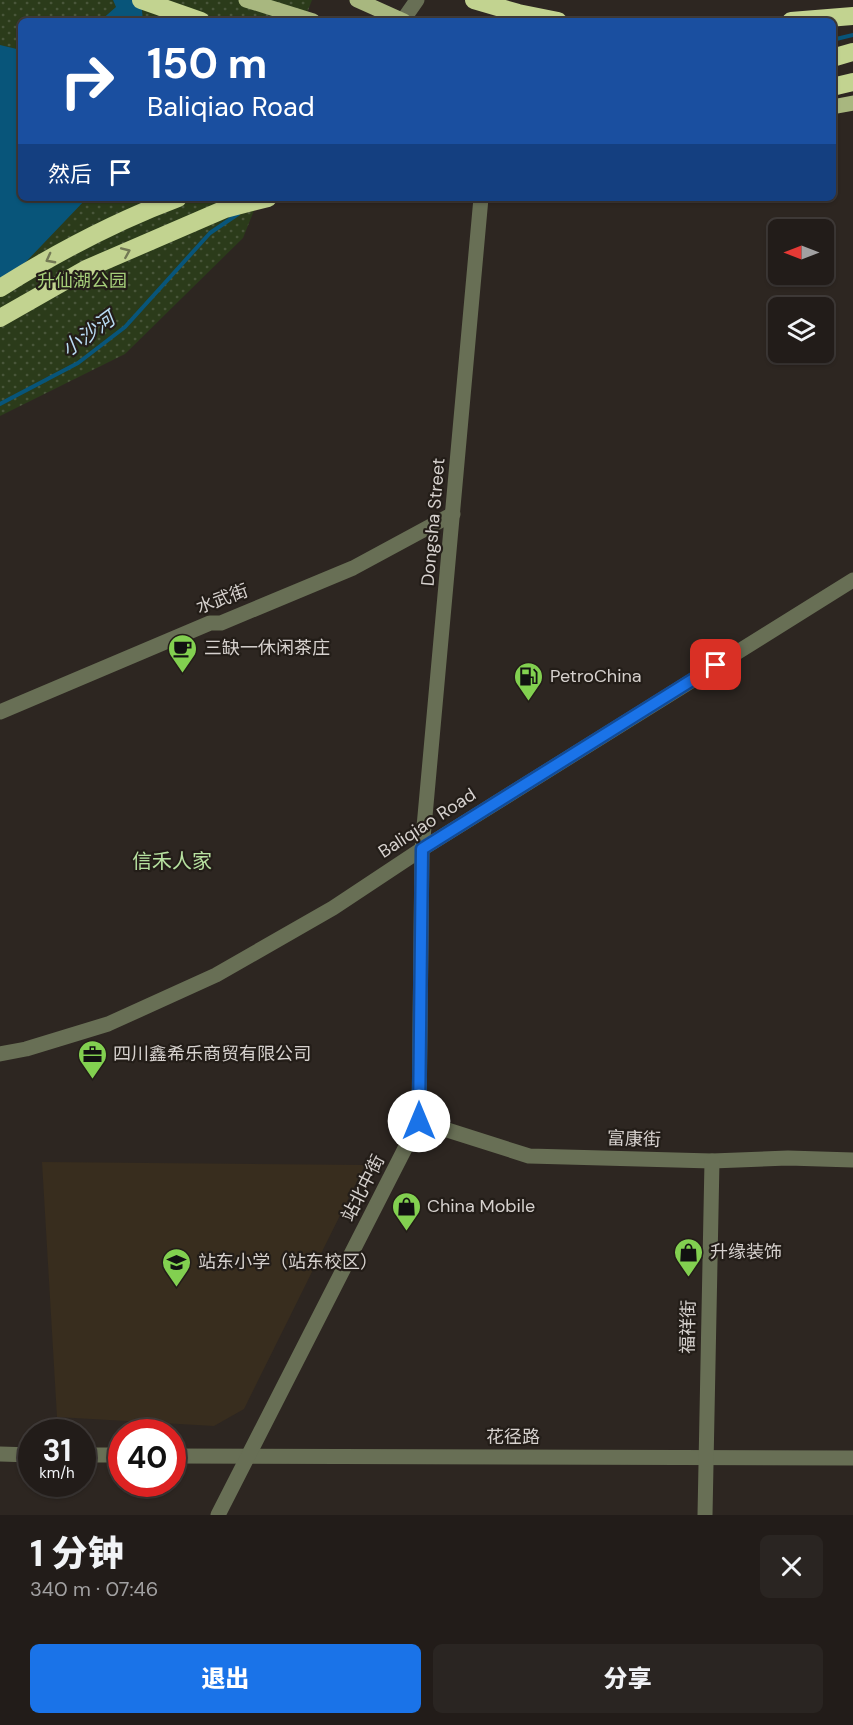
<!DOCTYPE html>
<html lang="zh">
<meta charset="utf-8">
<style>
body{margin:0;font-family:"DM Sans","Noto Sans SC",sans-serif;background:#2a2522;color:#f1f3f6;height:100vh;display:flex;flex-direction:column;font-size:22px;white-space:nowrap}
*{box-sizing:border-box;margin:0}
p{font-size:20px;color:#a2a1a2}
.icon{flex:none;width:33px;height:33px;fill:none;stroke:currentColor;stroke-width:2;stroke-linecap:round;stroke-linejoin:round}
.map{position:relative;height:1515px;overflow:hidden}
.details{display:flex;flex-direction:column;background:#221c19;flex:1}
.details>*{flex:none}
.top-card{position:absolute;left:18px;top:18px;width:818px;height:183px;border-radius:9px;box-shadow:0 2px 4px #0004,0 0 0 2px #3f3a38;background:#1a4fa0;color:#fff;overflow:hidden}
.needle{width:39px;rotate:270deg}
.tools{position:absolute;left:768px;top:219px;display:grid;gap:12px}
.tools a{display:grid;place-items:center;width:66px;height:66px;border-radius:9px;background:#221c19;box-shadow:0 2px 4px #0004,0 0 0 2px #3f3a38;font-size:30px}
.speed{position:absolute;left:18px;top:1419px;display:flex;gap:12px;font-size:30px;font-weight:700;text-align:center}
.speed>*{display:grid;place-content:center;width:78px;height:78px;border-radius:50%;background:#221c19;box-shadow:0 2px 4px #0004,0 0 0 2px #3f3a38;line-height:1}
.speed small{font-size:15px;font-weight:400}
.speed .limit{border:9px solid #d22;background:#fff;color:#111}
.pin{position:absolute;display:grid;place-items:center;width:51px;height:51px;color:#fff;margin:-26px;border-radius:12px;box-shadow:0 3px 9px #0006}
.me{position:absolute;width:66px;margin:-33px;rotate:0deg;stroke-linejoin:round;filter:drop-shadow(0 0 4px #0008)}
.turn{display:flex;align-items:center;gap:21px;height:126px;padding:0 30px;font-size:27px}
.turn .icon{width:78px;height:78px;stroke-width:2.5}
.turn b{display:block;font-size:42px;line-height:51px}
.then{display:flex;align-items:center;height:57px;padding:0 30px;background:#0003;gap:12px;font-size:22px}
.round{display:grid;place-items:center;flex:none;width:63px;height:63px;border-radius:9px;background:#2a2522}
.headline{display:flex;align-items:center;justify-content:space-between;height:102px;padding:0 30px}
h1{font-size:36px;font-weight:800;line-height:45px}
.cta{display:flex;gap:12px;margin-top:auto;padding:12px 30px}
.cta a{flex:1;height:69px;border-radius:9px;background:#1a73e8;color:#fff;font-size:24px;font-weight:800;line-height:69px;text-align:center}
.cta a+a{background:#2a2522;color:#f1f3f6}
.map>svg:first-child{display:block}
.education{fill:#382d1e}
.park{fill:url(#park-dots)}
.water{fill:#08557a}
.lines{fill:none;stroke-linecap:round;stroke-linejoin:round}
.stream{stroke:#08557a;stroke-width:4}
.minor{stroke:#686f55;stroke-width:15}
.major{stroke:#a8b77f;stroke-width:15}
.highway{stroke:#c2d390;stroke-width:18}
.oneway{stroke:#727854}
.route-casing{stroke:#114b97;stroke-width:15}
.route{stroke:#1a73e8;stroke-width:10}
.labels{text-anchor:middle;stroke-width:4.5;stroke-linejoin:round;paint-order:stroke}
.park-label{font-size:18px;fill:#a5ce79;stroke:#231d18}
.street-label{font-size:18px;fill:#d6d1ce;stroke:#231d18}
.poi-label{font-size:18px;fill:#d6d1ce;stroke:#231d18;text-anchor:start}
.water-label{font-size:20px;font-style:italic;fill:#b9dbf3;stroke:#231d18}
.neighbourhood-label{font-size:20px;fill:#b7e2a0;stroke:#231d18}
</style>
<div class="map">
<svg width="853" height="1515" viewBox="0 0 853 1515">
<defs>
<pattern id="park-dots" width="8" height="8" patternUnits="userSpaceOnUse" patternTransform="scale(1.5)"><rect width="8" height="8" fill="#2b3b1a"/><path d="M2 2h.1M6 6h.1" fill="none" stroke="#49563a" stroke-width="1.8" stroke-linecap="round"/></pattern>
</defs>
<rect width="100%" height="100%" fill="#2d2621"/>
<path class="education" d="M42,1162l323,3 -121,244 -30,17 -157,-9z"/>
<path class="park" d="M0,0h312l-8,21h-283v177h238l-16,40 -118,116 -125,62z"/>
<g class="water">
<path d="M113,0h28l2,21h-43l16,-14z"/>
<path d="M0,45l21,5v148h66l-66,69 -21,14z"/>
</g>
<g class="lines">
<g class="stream">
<path d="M832,40l21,-5"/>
<path d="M0,404l78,-41 47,-36 85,-94 28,-19"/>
</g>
<g class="minor">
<path d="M403,20l14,-20"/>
<path d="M0,712l210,-89h11l132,-55 100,-54"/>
<path d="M0,1054l26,-5 82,-25 108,-49 117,-67 89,-59 431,-269"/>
<path d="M419,1121l110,35 183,5 76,-3 65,2"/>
<path d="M0,1454l32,1"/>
<path d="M82,1455h40"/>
<path d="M172,1456l681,2"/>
<path d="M218,1515l201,-394 3,-272 59,-651"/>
<path d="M705,1515l7,-354"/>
</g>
<g class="major">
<path d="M246,0l67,21"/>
<path d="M357,0l47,21"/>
<path d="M832,107l21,-4"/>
</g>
<g class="highway">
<path d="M141,0l60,21"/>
<path d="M474,0l44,13 40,8"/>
<path d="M791,21l62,-5"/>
<path d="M832,58l21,-6"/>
<path d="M832,87l21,-5"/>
<path d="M0,288c56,-35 116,-67 178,-90"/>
<path d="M0,318l86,-49 139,-60 43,-11"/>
</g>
</g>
<defs><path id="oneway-chevron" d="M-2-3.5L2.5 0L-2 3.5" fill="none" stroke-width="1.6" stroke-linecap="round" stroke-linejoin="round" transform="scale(1.5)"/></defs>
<g class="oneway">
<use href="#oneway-chevron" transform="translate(126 252) rotate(-23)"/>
<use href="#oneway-chevron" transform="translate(50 259) rotate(152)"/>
</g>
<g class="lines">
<defs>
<path id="route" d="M419,1121l3,-272 294,-184"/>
</defs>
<use href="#route" class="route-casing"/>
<use href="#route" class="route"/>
</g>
<defs>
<symbol id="cafe-pin" viewBox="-11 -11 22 30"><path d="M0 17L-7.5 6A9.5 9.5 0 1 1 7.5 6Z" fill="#82d050" stroke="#231d18"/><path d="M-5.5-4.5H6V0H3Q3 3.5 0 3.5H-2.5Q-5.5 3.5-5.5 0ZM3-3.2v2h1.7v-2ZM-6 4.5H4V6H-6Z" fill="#111"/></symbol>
<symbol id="fuel-pin" viewBox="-11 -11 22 30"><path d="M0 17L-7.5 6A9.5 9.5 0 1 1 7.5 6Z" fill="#82d050" stroke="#231d18"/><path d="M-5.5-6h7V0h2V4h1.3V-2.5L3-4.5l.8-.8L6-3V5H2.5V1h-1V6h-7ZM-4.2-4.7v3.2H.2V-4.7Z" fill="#111"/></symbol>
<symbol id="office-pin" viewBox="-11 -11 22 30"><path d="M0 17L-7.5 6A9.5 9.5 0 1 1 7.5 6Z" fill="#82d050" stroke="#231d18"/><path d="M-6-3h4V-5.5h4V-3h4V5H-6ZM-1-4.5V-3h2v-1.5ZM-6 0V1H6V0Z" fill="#111"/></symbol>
<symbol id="shop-pin" viewBox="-11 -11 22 30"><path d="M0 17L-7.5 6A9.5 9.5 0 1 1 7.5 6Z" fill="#82d050" stroke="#231d18"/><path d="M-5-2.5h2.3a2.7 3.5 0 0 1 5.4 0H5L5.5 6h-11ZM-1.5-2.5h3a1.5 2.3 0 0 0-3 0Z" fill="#111"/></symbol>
<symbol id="school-pin" viewBox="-11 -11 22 30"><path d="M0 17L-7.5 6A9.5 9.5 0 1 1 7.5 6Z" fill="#82d050" stroke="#231d18"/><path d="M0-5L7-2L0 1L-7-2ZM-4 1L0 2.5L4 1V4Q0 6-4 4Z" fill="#111"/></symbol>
</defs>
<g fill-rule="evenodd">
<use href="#cafe-pin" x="166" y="632" width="33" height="45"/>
<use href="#fuel-pin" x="512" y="660" width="33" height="45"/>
<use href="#office-pin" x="76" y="1038" width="33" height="45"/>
<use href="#shop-pin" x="390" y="1190" width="33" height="45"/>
<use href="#shop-pin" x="672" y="1236" width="33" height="45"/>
<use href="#school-pin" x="160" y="1246" width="33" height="45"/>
</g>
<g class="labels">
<g class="park-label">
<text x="82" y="287">升仙湖公园</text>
</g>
<g class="street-label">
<text transform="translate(433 522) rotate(-85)" y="6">Dongsha Street</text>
<text transform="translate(222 599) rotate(-20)" y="6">水武街</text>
<text transform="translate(427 823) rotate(-33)" y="6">Baliqiao Road</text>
<text transform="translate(634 1139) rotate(2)" y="6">富康街</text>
<text transform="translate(363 1188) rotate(-63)" y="6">站北中街</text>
<text transform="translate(688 1327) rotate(-89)" y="6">福祥街</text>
<text x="513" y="1443">花径路</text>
</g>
<g class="poi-label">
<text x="204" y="654">三缺一休闲茶庄</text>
<text x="550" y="682">PetroChina</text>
<text x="113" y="1060">四川鑫希乐商贸有限公司</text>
<text x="427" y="1212">China Mobile</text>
<text x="710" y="1258">升缘装饰</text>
<text x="198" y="1268">站东小学（站东校区）</text>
</g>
<g class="water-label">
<text transform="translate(88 334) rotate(-36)" y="7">小沙河</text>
</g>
<g class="neighbourhood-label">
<text x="172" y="868">信禾人家</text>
</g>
</g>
</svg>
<div class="tools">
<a><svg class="needle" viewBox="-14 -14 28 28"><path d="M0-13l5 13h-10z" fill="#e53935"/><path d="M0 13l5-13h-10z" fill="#a2a1a2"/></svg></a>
<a><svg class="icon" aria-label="layers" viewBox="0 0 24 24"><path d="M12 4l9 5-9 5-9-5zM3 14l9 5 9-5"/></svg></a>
</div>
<div class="speed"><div>31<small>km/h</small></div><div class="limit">40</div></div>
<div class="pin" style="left:716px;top:665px;background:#d93025"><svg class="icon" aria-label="arrive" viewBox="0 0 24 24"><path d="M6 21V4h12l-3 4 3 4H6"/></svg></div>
<svg class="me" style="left:419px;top:1121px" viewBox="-20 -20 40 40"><circle r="19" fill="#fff"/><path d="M0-13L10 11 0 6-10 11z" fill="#1a73e8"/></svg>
<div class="top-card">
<div class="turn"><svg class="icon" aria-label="right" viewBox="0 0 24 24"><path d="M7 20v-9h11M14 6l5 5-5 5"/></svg><div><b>150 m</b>Baliqiao Road</div></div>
<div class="then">然后<svg class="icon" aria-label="arrive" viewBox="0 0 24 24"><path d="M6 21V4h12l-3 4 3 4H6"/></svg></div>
</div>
</div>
<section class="details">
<div class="headline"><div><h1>1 分钟</h1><p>340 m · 07:46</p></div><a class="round"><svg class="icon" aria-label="close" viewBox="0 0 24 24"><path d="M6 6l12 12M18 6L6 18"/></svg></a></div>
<div class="cta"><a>退出</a><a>分享</a></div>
</section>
